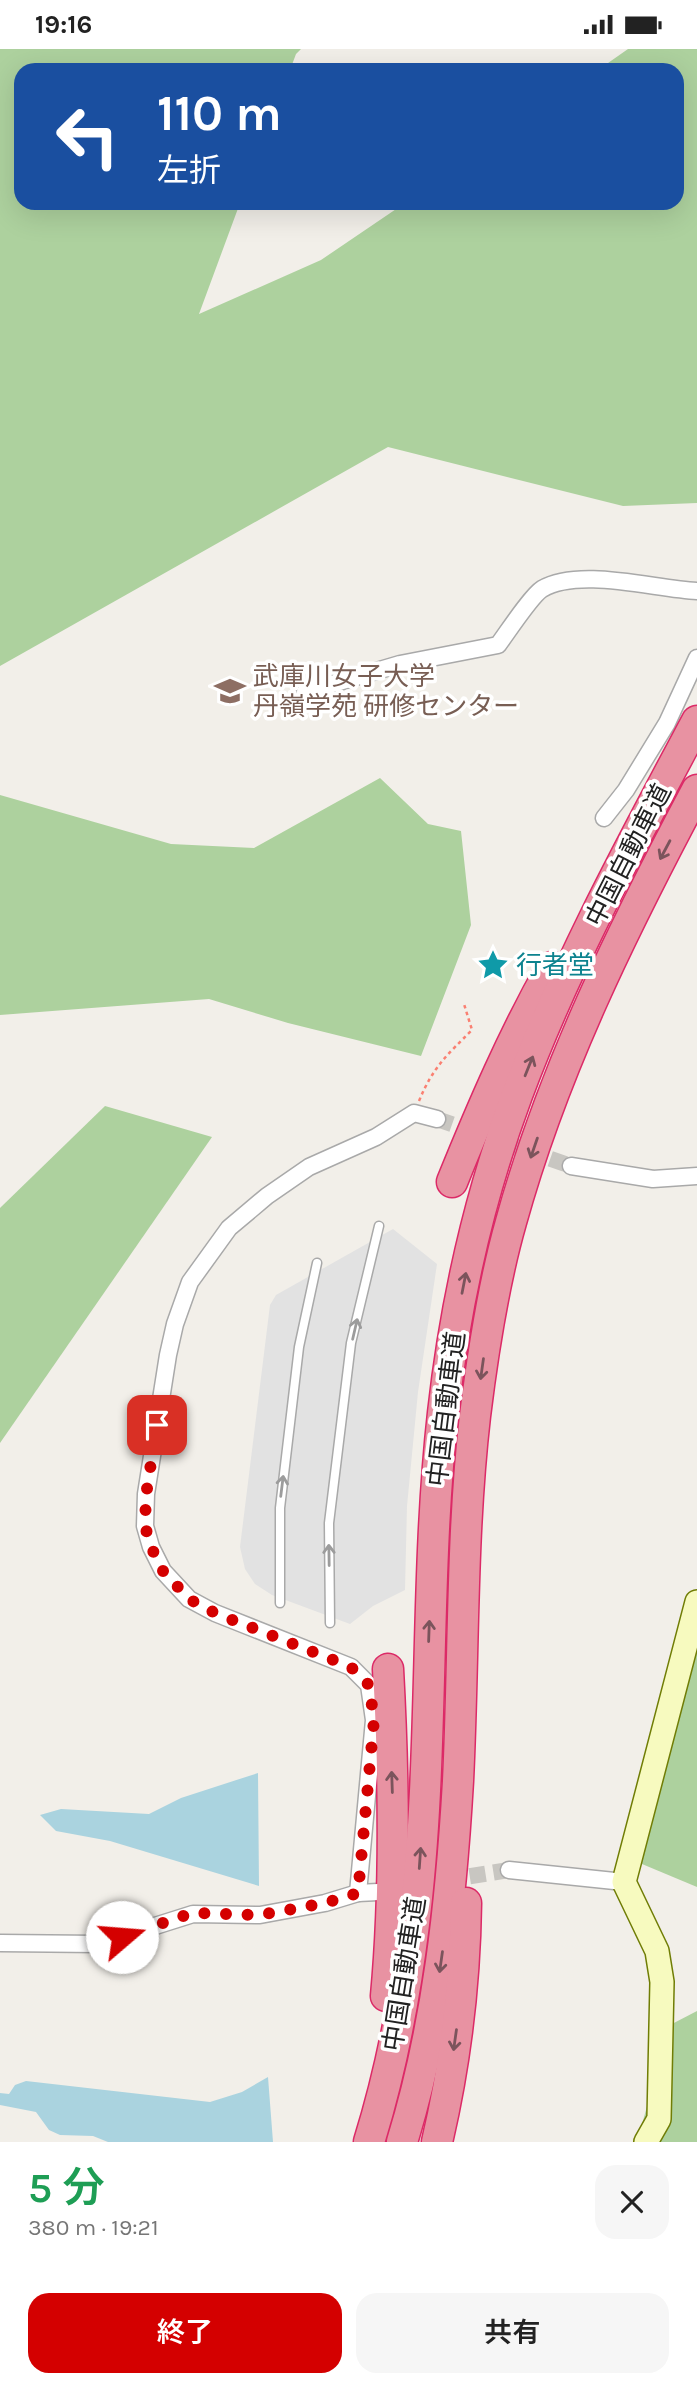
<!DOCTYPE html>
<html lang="ja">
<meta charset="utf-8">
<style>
body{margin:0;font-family:Karla,"Noto Sans JP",sans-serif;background:#f6f6f6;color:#222;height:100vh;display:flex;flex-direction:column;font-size:26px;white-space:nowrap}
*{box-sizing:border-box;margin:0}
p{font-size:23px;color:#767676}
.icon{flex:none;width:38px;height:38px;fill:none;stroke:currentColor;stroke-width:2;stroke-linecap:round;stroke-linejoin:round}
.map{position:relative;height:2093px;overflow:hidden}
.details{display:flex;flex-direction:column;background:#fff;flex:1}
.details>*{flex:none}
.hud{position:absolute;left:14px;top:14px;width:670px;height:147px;border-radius:21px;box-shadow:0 7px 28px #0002;background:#1a4fa0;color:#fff;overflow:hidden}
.pin{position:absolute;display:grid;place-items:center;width:60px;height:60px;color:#fff;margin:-30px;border-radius:14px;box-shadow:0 4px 10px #0006}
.me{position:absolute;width:77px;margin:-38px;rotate:72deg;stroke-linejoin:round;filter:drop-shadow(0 0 5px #0008)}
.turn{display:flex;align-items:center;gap:24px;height:147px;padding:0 28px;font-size:32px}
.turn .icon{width:91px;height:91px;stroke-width:2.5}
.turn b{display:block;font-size:49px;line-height:60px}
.round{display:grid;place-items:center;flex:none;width:74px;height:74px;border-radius:21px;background:#f6f6f6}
.summary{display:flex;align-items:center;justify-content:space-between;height:119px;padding:0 28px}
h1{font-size:42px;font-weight:600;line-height:52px;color:#1e9e55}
.action{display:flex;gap:14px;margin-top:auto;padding:14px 28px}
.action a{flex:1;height:80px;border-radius:21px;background:#d40000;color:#fff;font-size:28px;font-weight:600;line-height:80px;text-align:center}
.action a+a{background:#f6f6f6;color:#222}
.status{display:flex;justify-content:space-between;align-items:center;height:49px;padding:0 35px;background:#fff;direction:ltr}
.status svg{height:19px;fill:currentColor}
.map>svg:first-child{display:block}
.forest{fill:#add19e}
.parking{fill:#e2e2e2}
.water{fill:#aad3df}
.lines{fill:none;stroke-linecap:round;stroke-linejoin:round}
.street-tunnel{stroke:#c8c6c1;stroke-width:16;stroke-dasharray:16 8;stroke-linecap:butt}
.lane-casing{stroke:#a9a9a9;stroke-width:11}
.street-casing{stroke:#a9a9a9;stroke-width:19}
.secondary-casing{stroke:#707d05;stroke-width:26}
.highway-casing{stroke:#dc2a67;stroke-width:33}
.path{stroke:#fa8072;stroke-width:2.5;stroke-dasharray:3.5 3.5;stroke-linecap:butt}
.lane{stroke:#fff;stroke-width:8}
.street{stroke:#fff;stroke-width:16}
.secondary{stroke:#f7fabf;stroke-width:23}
.highway{stroke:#e892a2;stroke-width:30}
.oneway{stroke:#7b545c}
.oneway2{stroke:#9c9c9c}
.route{stroke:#d40000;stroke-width:12;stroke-dasharray:0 21.6}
.labels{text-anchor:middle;stroke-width:7;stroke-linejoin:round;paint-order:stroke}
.education-label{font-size:26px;fill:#785e54;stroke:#fff;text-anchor:start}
.street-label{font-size:26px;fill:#222;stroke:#fff}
.culture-label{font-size:26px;fill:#0d838f;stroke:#fff;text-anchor:start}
</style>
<div class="status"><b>19:16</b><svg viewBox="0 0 49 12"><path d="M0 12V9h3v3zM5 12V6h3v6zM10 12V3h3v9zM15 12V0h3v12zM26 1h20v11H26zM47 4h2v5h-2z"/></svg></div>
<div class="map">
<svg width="697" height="2093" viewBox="0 0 697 2093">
<rect width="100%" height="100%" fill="#f2efe9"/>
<g class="forest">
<path d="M0,0h301l-5,5 -6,16h-269v133h219l-41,111 122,-54 84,-57h272v-133h-79l30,-21h69v454l-74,3 -235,-59 -388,219z"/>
<path d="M380,729l48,46 33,7 10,94 -50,131 -133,-33 -79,-24 -209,16v-220l171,49 83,4z"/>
<path d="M105,1057l107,31 -212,306v-235z"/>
<path d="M697,1593v245l-67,-28z"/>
<path d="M697,1962v131h-60l33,-117z"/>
</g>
<path class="parking" d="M393,1180l44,35 -19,128 -11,114 -2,84 -32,16 -23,18 -78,-29 -17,-11 -10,-15 -5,-22 30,-242 6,-10z"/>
<g class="water">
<path d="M258,1724l1,113 -149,-45 -54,-10 -16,-16 21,-6 88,5 32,-16z"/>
<path d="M268,2028l5,65h-165l-15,-6 -33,-1 -11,-5 -13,-18 -36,-7v-12l9,1 6,-9 11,-4 184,21 32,-10z"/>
</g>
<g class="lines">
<g class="street-tunnel">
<path d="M437,1070l134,47"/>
<path d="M446,1831l63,-10"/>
</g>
<defs>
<g id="lane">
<path d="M280,1554v-95l19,-161 18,-84"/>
<path d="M330,1574l-1,-100 22,-180 28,-117"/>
</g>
<g id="street">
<path d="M305,643l95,-28 98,-19c9,-12 33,-49 44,-56 38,-22 112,0 155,2"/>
<path d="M604,769l22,-28 41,-67 30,-65"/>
<path d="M571,1117l82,13 44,-3"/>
<path d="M509,1821l115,12"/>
<path d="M358,1844l16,-173 -5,-35 -18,-18 -136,-54 -26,-14 -26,-28 -12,-24 -6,-21 1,-32 22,-139 7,-31 15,-42 39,-54 38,-32 42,-29 67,-30 38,-24 23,6"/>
<path d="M0,1894l98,1 95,-30 67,1 65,-12 33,-10 20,-1"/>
</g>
<path id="secondary" d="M646,2093l13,-23 3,-137 -5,-31 -33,-69 73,-280"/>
<g id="highway">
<path d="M452,1133c30,-74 61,-146 100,-215"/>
<path d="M386,1947c10,-108 8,-218 2,-327"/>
<path d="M369,2093c22,-71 36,-144 45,-218 21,-169 10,-341 29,-511 12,-108 36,-216 74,-318 48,-129 115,-252 180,-374"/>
<path d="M402,2093c36,-117 49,-240 56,-361 6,-122 3,-244 17,-365 8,-65 18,-131 36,-194 42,-152 112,-293 186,-432"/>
<path d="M437,2093c18,-77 28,-159 29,-239"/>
</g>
</defs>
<use href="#lane" class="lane-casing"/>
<use href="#street" class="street-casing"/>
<use href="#secondary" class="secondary-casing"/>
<use href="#highway" class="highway-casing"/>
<path class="path" d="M419,1052c14,-34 28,-46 53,-71l-8,-26"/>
<use href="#lane" class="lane"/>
<use href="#street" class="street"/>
<use href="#secondary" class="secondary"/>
<use href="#highway" class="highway"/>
</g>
<defs><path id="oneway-shaft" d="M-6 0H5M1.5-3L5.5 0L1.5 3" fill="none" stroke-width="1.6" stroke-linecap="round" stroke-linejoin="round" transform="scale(1.75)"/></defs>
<g class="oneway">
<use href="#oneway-shaft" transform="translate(665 801) rotate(118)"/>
<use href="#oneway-shaft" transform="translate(529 1017) rotate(-68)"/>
<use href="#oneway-shaft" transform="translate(534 1099) rotate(109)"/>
<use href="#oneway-shaft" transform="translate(464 1234) rotate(-79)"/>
<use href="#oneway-shaft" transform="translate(482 1320) rotate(98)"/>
<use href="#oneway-shaft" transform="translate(429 1582) rotate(-88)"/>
<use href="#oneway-shaft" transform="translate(392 1733) rotate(-92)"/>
<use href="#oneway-shaft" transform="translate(420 1809) rotate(-86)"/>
<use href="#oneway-shaft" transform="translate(441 1913) rotate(98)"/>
<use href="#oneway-shaft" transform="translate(455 1991) rotate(98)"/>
</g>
<g class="oneway2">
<use href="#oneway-shaft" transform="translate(355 1280) rotate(-77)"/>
<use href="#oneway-shaft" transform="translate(282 1437) rotate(-83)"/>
<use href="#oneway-shaft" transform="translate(329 1506) rotate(-91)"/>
</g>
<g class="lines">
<path class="route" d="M122,1888l70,-24 68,2 65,-12 33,-10 16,-173 -5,-35 -18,-18 -136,-54 -26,-14 -26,-28 -12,-24 -6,-21 1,-31 11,-70"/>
</g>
<defs>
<symbol id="university-bare" viewBox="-9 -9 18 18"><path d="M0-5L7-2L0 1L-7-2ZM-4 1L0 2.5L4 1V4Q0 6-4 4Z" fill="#8d6e63" stroke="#fff" stroke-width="2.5" paint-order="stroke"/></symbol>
<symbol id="sight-bare" viewBox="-9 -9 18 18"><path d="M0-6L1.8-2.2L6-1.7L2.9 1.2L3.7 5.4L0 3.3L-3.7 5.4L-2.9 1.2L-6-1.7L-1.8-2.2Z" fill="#0f9aa8" stroke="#fff" stroke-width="2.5" paint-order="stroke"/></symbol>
</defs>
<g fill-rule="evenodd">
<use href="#university-bare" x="208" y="620" width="44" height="44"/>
<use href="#sight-bare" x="471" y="894" width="44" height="44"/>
</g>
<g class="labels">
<g class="education-label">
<text x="253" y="636">武庫川女子大学<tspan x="253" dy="30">丹嶺学苑 研修センター</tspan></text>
</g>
<g class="street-label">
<text transform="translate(628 806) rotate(-63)" y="9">中国自動車道</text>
<text transform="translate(446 1360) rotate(-83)" y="9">中国自動車道</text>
<text transform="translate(404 1925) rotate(-81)" y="9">中国自動車道</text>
</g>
<g class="culture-label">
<text x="516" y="925">行者堂</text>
</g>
</g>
</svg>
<div class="pin" style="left:157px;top:1376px;background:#d93025"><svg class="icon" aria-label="arrive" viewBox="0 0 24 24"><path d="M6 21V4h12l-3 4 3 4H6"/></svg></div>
<svg class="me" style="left:122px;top:1888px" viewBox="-20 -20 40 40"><circle r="19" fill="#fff"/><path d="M0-13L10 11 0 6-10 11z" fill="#d40000"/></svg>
<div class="hud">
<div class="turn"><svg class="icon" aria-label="left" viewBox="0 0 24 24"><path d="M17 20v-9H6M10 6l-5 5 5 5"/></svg><div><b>110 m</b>左折</div></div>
</div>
</div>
<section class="details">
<div class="summary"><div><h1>5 分</h1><p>380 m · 19:21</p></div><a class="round"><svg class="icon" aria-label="close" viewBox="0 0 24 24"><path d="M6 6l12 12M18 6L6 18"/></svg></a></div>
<div class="action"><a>終了</a><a>共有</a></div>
</section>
